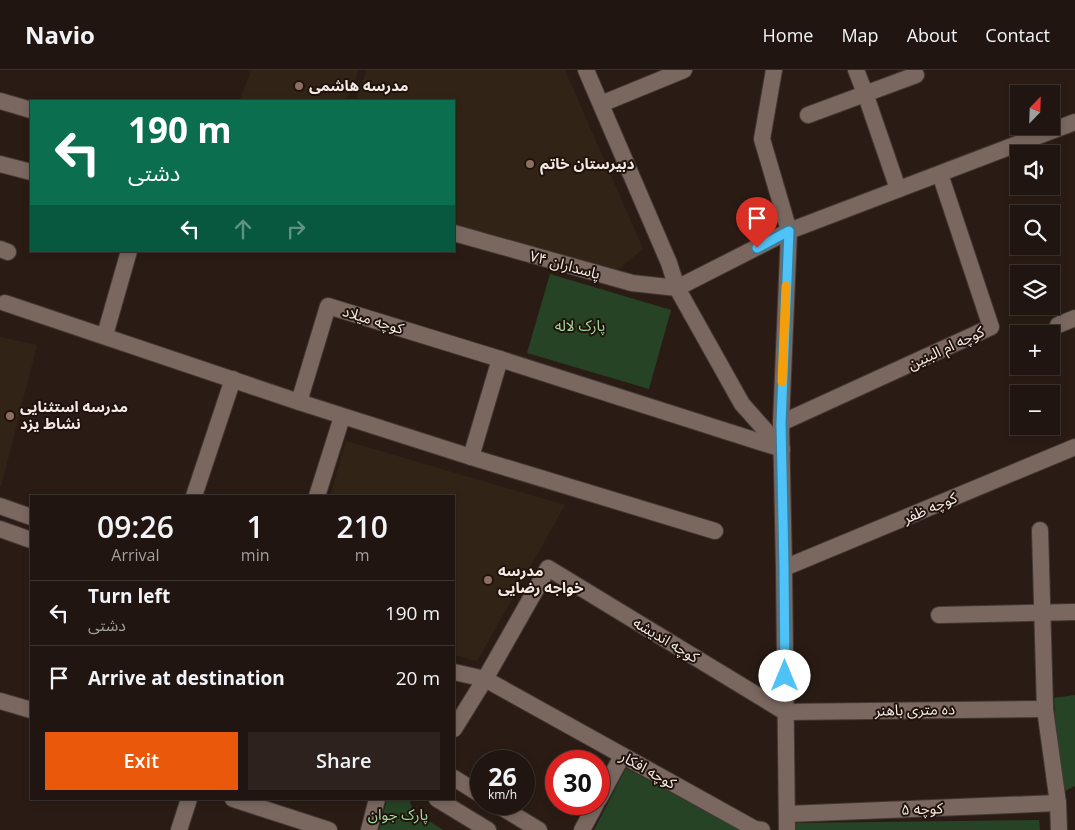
<!DOCTYPE html>
<meta charset="utf-8">
<style>
body{margin:0;font-family:"Open Sans","Noto Sans Arabic",sans-serif;background:#2d221e;color:#f1f3f6;height:100vh;display:flex;flex-direction:column;font-size:19px;white-space:nowrap}
*{box-sizing:border-box;margin:0}
p{font-size:16px;color:#a29f9f}
.icon{flex:none;width:28px;height:28px;fill:none;stroke:currentColor;stroke-width:2;stroke-linecap:round;stroke-linejoin:round}
.map{position:relative;flex:1;overflow:hidden}
.panel{position:absolute;left:30px;top:425px;width:425px;height:305px;display:flex;flex-direction:column;background:#201510;border-radius:0px;box-shadow:0 2px 8px #0003,0 0 0 1px #3d3430}
.panel>*{flex:none}
.hud{position:absolute;left:30px;top:30px;width:425px;height:152px;border-radius:0px;box-shadow:0 2px 8px #0003,0 0 0 1px #3d3430;background:#0b6e4f;color:#fff;overflow:hidden}
.needle{width:32px;rotate:23deg}
.fabs{position:absolute;left:1010px;top:15px;display:grid;gap:10px}
.fabs a{display:grid;place-items:center;width:50px;height:50px;border-radius:0px;background:#201510;box-shadow:0 2px 8px #0003,0 0 0 1px #3d3430;font-size:25px}
.speed{position:absolute;left:470px;top:680px;display:flex;gap:10px;font-size:25px;font-weight:700;text-align:center}
.speed>*{display:grid;place-content:center;width:65px;height:65px;border-radius:50%;background:#201510;box-shadow:0 2px 8px #0003,0 0 0 1px #3d3430;line-height:1}
.speed small{font-size:12px;font-weight:400}
.speed .limit{border:8px solid #d22;background:#fff;color:#111}
.pin{position:absolute;display:grid;place-items:center;width:42px;height:42px;color:#fff;margin:-51px -21px;border-radius:50% 50% 50% 0;rotate:-45deg;box-shadow:0 0 5px #0007}
.pin .icon{rotate:45deg}
.me{position:absolute;width:55px;margin:-28px;rotate:0deg;stroke-linejoin:round;filter:drop-shadow(0 0 4px #0008)}
.turn{display:flex;align-items:center;gap:18px;height:105px;padding:0 15px;font-size:22px}
.turn .icon{width:65px;height:65px;stroke-width:2.5}
.turn b{display:block;font-size:35px;line-height:42px}
.lanes{display:flex;align-items:center;height:48px;padding:0 15px;background:#0003;justify-content:center;gap:25px;direction:ltr}
.lanes .off{opacity:.35}
.eta{display:flex;justify-content:space-evenly;align-items:center;height:85px;text-align:center}
.eta b{font-size:30px;font-weight:600;line-height:35px}
.action{display:flex;gap:10px;margin-top:auto;padding:10px 15px}
.action a{flex:1;height:58px;border-radius:0px;background:#ea580c;color:#fff;font-size:20px;font-weight:600;line-height:58px;text-align:center}
.action a+a{background:#2d221e;color:#f1f3f6}
ul{padding:0;list-style:none}
li{display:flex;align-items:center;gap:15px;height:65px;padding:0 15px;border-top:1px solid #3d3430}
li div{flex:1}
li b{display:block;font-size:19px}
li em{font-style:normal}
header{display:flex;align-items:center;gap:30px;box-sizing:border-box;height:70px;padding:0 25px;background:#201510;border-bottom:1px solid #3d3430}
header strong{font-size:24px}
nav{display:flex;gap:28px;margin-inline-start:auto;font-size:18px}
.map>svg:first-child{display:block}
.education{fill:#312417}
.green{fill:#264326}
.lines{fill:none;stroke-linecap:round;stroke-linejoin:round}
.minor-casing{stroke:#443835;stroke-width:18}
.minor{stroke:#7a6860;stroke-width:16}
.route-casing{stroke:#337fa1;stroke-width:12}
.route{stroke:#4fc3f7;stroke-width:9}
.slow{stroke:#f59e0b;stroke-width:9}
.education-dot{fill:#8d6e63;stroke:#20130c;stroke-width:2}
.labels{text-anchor:middle;stroke-width:4;stroke-linejoin:round;paint-order:stroke}
.poi-label{font-size:15px;font-weight:bold;fill:#f4e9e5;stroke:#20130c;text-anchor:start}
.street-label{font-size:15px;fill:#f4e9e5;stroke:#20130c}
.park-label{font-size:15px;fill:#a2d9a0;stroke:#20130c}
</style>
<header>
<strong>Navio</strong>
<nav><a>Home</a><a>Map</a><a>About</a><a>Contact</a></nav>
</header>
<div class="map">
<svg width="1075" height="760" viewBox="0 0 1075 760">
<rect width="100%" height="100%" fill="#2a1c15"/>
<g class="education">
<path d="M252,0h107l-13,31h-107z"/>
<path d="M367,0h198l78,179 -28,23 -161,-46v-125h-99z"/>
<path d="M0,267l37,8 -36,142 -1,-1z"/>
<path d="M346,371l219,64 -88,156 -23,-6v-159h-124z"/>
</g>
<g class="green">
<path d="M550,204l121,36 -22,79 -122,-36z"/>
<path d="M1075,625v91l-16,8 -5,-96z"/>
<path d="M626,698l114,62h-146z"/>
<path d="M387,729h22l4,12 30,19h-64z"/>
<path d="M1039,750l1,10h-244v-7z"/>
</g>
<g class="lines">
<defs>
<g id="minor">
<path d="M586,0l83,193 8,25 65,116 40,45"/>
<path d="M774,0l-12,69 27,92 -8,192 3,145 3,262"/>
<path d="M856,0l9,23 33,96"/>
<path d="M0,31l31,9"/>
<path d="M601,34l83,-34"/>
<path d="M808,45l108,-40"/>
<path d="M0,94l31,8"/>
<path d="M454,163l178,50 45,5"/>
<path d="M0,179l8,3"/>
<path d="M677,218l112,-57 286,-109"/>
<path d="M5,233l294,99 29,-96 172,53 282,90"/>
<path d="M1058,255l17,-7"/>
<path d="M105,265l24,-84"/>
<path d="M299,332l172,55 244,74"/>
<path d="M781,353l210,-96 -51,-153"/>
<path d="M471,387l29,-98"/>
<path d="M194,426l39,-117"/>
<path d="M317,426l25,-79"/>
<path d="M0,436l31,11"/>
<path d="M0,459l31,11"/>
<path d="M1040,460l5,179 13,94 1,27"/>
<path d="M784,498l291,-121"/>
<path d="M939,545l136,-3"/>
<path d="M454,602l31,7 270,150 7,1"/>
<path d="M0,631l31,9"/>
<path d="M454,659l31,-50 63,-111 237,144 260,-3"/>
<path d="M454,708l27,17"/>
<path d="M233,729l96,31"/>
<path d="M437,729l51,31"/>
<path d="M599,729l23,-43"/>
<path d="M496,734l43,26"/>
<path d="M787,744l271,-11"/>
<path d="M179,760l10,-31"/>
<path d="M369,760l8,-31"/>
<path d="M582,760l14,-26"/>
</g>
</defs>
<use href="#minor" class="minor-casing"/>
<use href="#minor" class="minor"/>
</g>
<g class="lines">
<defs>
<path id="route" d="M757,178l32,-17 -8,192 3,145 1,108"/>
</defs>
<use href="#route" class="route-casing"/>
<use href="#route" class="route"/>
<path class="slow" d="M782,312l4,-96"/>
</g>
<g class="education-dot">
<circle cx="299" cy="16" r="5"/>
<circle cx="530" cy="94" r="5"/>
<circle cx="10" cy="346" r="5"/>
<circle cx="488" cy="510" r="5"/>
</g>
<g class="labels">
<g class="poi-label">
<text x="309" y="21">مدرسه هاشمی</text>
<text x="540" y="99">دبیرستان خاتم</text>
<text x="20" y="342">مدرسه استثنایی<tspan x="20" dy="17">نشاط یزد</tspan></text>
<text x="498" y="506">مدرسه<tspan x="498" dy="17">خواجه رضایی</tspan></text>
</g>
<g class="street-label">
<text transform="translate(565 195) rotate(15)" y="5">پاسداران ۷۴</text>
<text transform="translate(373 250) rotate(17)" y="5">کوچه میلاد</text>
<text transform="translate(946 278) rotate(-25)" y="5">کوچه ام البنین</text>
<text transform="translate(930 438) rotate(-23)" y="5">کوچه ظفر</text>
<text transform="translate(666 570) rotate(31)" y="5">کوچه اندیشه</text>
<text transform="translate(915 640) rotate(-1)" y="5">ده متری باهنر</text>
<text transform="translate(648 700) rotate(29)" y="5">کوچه افکار</text>
<text transform="translate(922 739) rotate(-2)" y="5">کوچه ۵</text>
</g>
<g class="park-label">
<text x="580" y="261">پارک لاله</text>
<text x="398" y="750">پارک جوان</text>
</g>
</g>
</svg>
<div class="fabs">
<a><svg class="needle" viewBox="-14 -14 28 28"><path d="M0-13l5 13h-10z" fill="#e53935"/><path d="M0 13l5-13h-10z" fill="#a29f9f"/></svg></a>
<a><svg class="icon" aria-label="sound" viewBox="0 0 24 24"><path d="M4 9h4l5-4v14l-5-4H4zM17 9q2 3 0 6"/></svg></a>
<a><svg class="icon" aria-label="search" viewBox="0 0 24 24"><circle cx="10" cy="10" r="6"/><path d="M15 15l6 6"/></svg></a>
<a><svg class="icon" aria-label="layers" viewBox="0 0 24 24"><path d="M12 4l9 5-9 5-9-5zM3 14l9 5 9-5"/></svg></a>
<a>+</a>
<a>−</a>
</div>
<div class="speed"><div>26<small>km/h</small></div><div class="limit">30</div></div>
<div class="pin" style="left:757px;top:178px;background:#d93025"><svg class="icon" aria-label="arrive" viewBox="0 0 24 24"><path d="M6 21V4h12l-3 4 3 4H6"/></svg></div>
<svg class="me" style="left:785px;top:606px" viewBox="-20 -20 40 40"><circle r="19" fill="#fff"/><path d="M0-13L10 11 0 6-10 11z" fill="#4fc3f7"/></svg>
<div class="hud">
<div class="turn"><svg class="icon" aria-label="left" viewBox="0 0 24 24"><path d="M17 20v-9H6M10 6l-5 5 5 5"/></svg><div><b>190 m</b>دشتی</div></div>
<div class="lanes"><svg class="icon" aria-label="left" viewBox="0 0 24 24"><path d="M17 20v-9H6M10 6l-5 5 5 5"/></svg><svg class="icon off" aria-label="ahead" viewBox="0 0 24 24"><path d="M12 20V5M6 11l6-6 6 6"/></svg><svg class="icon off" aria-label="right" viewBox="0 0 24 24"><path d="M7 20v-9h11M14 6l5 5-5 5"/></svg></div>
</div>
<section class="panel">
<div class="eta">
<div><b>09:26</b><p>Arrival</p></div>
<div><b>1</b><p>min</p></div>
<div><b>210</b><p>m</p></div>
</div>
<ul>
<li><svg class="icon" aria-label="left" viewBox="0 0 24 24"><path d="M17 20v-9H6M10 6l-5 5 5 5"/></svg><div><b>Turn left</b><p>دشتی</p></div><em>190 m</em></li>
<li><svg class="icon" aria-label="arrive" viewBox="0 0 24 24"><path d="M6 21V4h12l-3 4 3 4H6"/></svg><div><b>Arrive at destination</b></div><em>20 m</em></li>
</ul>
<div class="action"><a>Exit</a><a>Share</a></div>
</section>
</div>
